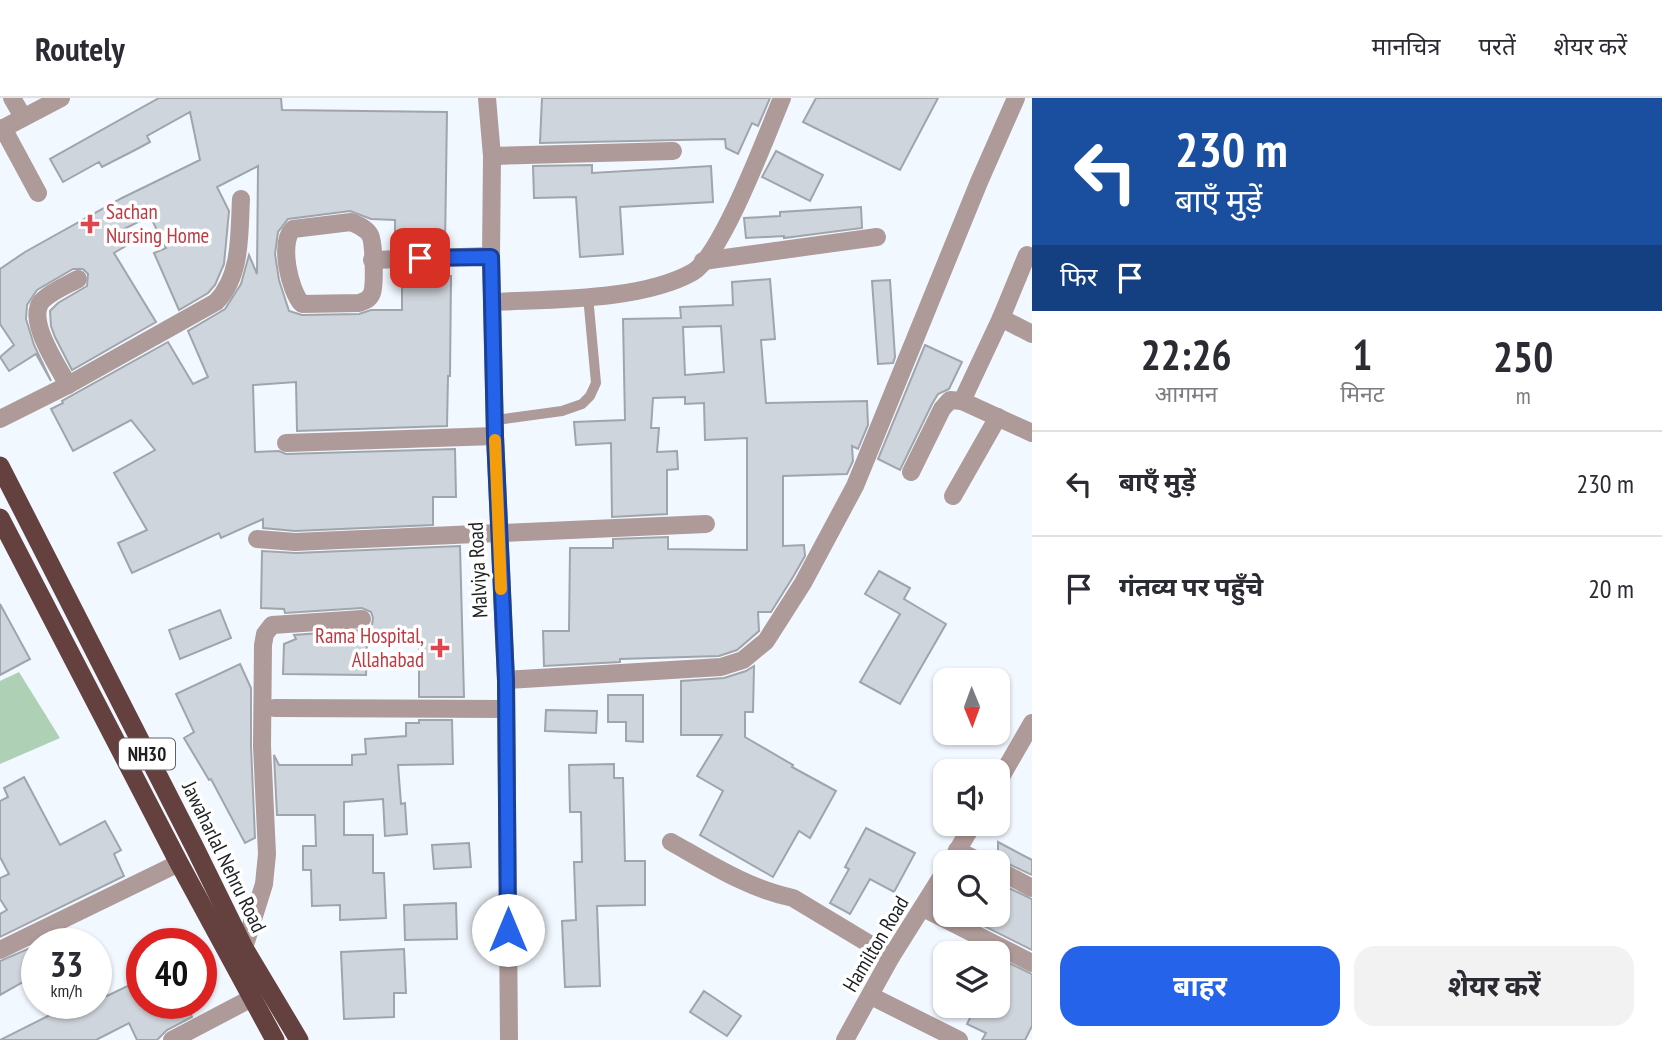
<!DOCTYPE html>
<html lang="hi">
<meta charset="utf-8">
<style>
body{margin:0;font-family:"PT Sans Narrow","Noto Sans Devanagari",sans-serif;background:#f2f2f3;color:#2b2b33;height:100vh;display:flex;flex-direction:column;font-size:26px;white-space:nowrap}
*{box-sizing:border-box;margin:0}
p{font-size:23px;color:#7c7c81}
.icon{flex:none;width:38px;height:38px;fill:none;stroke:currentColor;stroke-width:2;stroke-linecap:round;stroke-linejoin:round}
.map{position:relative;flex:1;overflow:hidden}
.panel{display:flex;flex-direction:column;background:#fff;width:630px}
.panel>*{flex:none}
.guide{background:#1a4fa0;color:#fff;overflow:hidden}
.needle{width:46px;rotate:179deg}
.controls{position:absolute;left:933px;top:570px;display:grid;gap:14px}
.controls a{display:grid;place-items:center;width:77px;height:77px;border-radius:14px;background:#fff;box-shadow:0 2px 5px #0004;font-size:35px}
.speed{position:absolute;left:21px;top:830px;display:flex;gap:14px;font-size:35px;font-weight:700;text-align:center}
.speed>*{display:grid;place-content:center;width:91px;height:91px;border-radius:50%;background:#fff;box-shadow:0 2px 5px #0004;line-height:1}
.speed small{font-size:18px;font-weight:400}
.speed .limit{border:10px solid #d22;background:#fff;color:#111}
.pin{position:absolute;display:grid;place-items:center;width:60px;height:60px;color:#fff;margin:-30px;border-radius:14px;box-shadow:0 4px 10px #0006}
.me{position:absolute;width:77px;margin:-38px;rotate:0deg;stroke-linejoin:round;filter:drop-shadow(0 0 5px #0008)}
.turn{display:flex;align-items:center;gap:24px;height:147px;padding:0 28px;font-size:32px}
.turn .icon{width:91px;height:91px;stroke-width:2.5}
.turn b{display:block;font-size:49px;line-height:60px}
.then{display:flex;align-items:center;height:66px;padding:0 28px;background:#0003;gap:14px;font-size:26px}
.eta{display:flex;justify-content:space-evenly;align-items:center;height:119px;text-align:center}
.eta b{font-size:42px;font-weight:700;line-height:49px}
.action{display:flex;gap:14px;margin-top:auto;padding:14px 28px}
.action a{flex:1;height:80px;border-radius:21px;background:#2563eb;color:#fff;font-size:28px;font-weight:700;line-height:80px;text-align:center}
.action a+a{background:#f2f2f3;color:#2b2b33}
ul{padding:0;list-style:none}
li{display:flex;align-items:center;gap:21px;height:105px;padding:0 28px;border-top:2px solid #e1e1e2}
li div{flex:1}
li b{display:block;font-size:26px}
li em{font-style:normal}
header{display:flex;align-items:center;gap:42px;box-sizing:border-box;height:98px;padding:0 35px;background:#fff;border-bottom:2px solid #e1e1e2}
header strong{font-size:33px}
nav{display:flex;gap:38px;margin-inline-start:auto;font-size:24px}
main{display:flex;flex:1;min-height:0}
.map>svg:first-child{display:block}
.green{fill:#aed0b4}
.building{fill:#cfd5dc;stroke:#9fa5ab;stroke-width:2;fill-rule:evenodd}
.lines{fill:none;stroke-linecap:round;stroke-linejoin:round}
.service{stroke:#ae9a98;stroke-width:10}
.minor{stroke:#ae9a98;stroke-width:18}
.tertiary{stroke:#ae9a98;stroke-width:18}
.trunk{stroke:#64403e;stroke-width:19}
.route-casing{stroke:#184099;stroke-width:18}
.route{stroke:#2563eb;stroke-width:12}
.slow{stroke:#f59e0b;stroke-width:12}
.health-dot{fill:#e0444e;stroke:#fff;stroke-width:2.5}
.labels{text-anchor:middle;stroke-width:7;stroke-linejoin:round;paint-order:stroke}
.shield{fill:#fff;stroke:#616264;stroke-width:2}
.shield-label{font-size:19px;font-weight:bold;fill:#1d1f21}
.health-label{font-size:21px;fill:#be3a42;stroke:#fff;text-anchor:start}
.street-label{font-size:21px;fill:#1d1f21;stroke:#fff}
</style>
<header>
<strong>Routely</strong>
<nav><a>मानचित्र</a><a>परतें</a><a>शेयर करें</a></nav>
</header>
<main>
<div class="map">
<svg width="1032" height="942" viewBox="0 0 1032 942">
<rect width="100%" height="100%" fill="#f2f8ff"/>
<path class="green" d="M19,574l41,66 -60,26v-83z"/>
<g class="building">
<path d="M159,0h122l1,12 165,2 -2,134 -50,2v-28l-24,-1 -21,-8 -62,8 -10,13 -3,22 4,26 10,31 13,4 57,-1 12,-4h31v-40l43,-1v7h6l-1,100h-2l-1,50 -150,5 -1,-49 -43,3 2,67 24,-1 7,3 169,-5 1,48h-23v28l-138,6 -32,-3v-9l-42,19 -2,-5 -87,40 -14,-30 29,-13 -33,-57 41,-23 -24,-30 -58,31 -22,-42 12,-6 -1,-2 106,-59 25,42 15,-7 -20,-46 37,-22 16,-25 8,-29 8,19 1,-108 -41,21 12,24 -5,53 -9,21 -7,8 -29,17 -25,-57 12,-5 -16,-32 -28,14 7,14 -15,9 42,69 -84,48 -17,-33 -4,-11 -1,-15 8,-8 29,-17 1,-12 -5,-5h-10l-36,21 -10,15 -1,14 8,26 17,36 -15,-27 -27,17 -9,-14 14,-12 -14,-21v-55l25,-17 97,-54 78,-38 -10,-48 -43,24 3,6 -13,7 -35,18 -3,-5 -36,20 -13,-23z"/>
<path d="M542,0h228l-12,28 -6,-3 -14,31 -12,-6 -1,-9 -185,4z"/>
<path d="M816,0h122l-38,72 -97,-48z"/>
<path d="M776,53l47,24 -13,26 -48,-24z"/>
<path d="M592,67v8l119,-7 2,36 -93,5 3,47 -43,3 -4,-60 -42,1 -1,-32z"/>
<path d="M861,109l1,21 -78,10v-2l-38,2 -2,-20 36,-2v-4z"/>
<path d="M770,181l5,60 -14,1 5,63 101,-2 1,24 -10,24 -6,-3 1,15 -6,13 -64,2v70l21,-1 1,11 -12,21 -22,35h-13l1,19 -22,19 -18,6 -99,3v3l-76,4 -1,-35h26l1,-83h43v-9l55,-2v12l79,1v-112l-42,2 -1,-37 -19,1v-7l-32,1 -2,30h8l-2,24 20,-1 1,18 -11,1v44l-55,3 -1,-74 -35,2 -2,-23 51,-2 -2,-101 58,-1 -1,-11 53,-2 -1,-23zM721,228l3,46 -39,3 -2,-48z"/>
<path d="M890,182l5,77 -2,6 -15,1 -6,-83z"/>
<path d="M925,247l37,17 -13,27 -11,5 -6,10 -32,66 -22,-11z"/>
<path d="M460,448l4,151h-45v-58l-52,2 -1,34 -83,-1 1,-30 12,-5 -2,-4 69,-5 9,-5 1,-7 -2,-6 -9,-4 -77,5 -1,-4 -23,-1 1,-57 34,2z"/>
<path d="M879,473l31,17 -6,11 42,25 -46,80 -40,-22 40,-68 -35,-20z"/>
<path d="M0,506l30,55 -30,16z"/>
<path d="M220,512l11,28 -51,21 -11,-29z"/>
<path d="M240,566l11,24v58l4,92 -10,5 -34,-64 -2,1 -25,-42 10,-6 -18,-38z"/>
<path d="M754,568l-1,46h-8v25l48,28 -1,2 44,24 -26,47 -11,-7 -26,46 -73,-42 23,-44 -26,-15 25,-41h-41v-54l43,-3 22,-7z"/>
<path d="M608,597h35v47l-17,-1v-19h-18z"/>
<path d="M546,612l51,1 -1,22 -51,-2z"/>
<path d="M419,622h33l1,44 -55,1 3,39 4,-1 2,31 -22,2 -2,-37 -39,3v33h29v38h11l2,45 -46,2v-15l-28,1 -1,-36h-8v-24h13l-1,-31h-38l-3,-60 5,10h73v-10l14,-1 -1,-15 41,-3v-13h13z"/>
<path d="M614,666v14h9l2,83h20v44l-48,1 3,80 -35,1 -3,-66 14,-1 -2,-58h8l-1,-50h-11l-1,-47z"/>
<path d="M24,679l36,68 45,-24 16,29 -7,4 10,22 -124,61v-23l7,-4 -7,-11v-21l9,-4 -9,-17v-56l8,-4 -4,-9z"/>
<path d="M866,730l49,25 -21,39 -24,-13 -20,35 -20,-11 19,-34 -4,-2z"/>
<path d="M998,744l34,18v15l-34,-16z"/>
<path d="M469,745l2,24 -37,2 -2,-24z"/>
<path d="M998,785l34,16v51l-60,-30 2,-5h24z"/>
<path d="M456,805l1,36 -52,1 -1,-35z"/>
<path d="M37,847v29l-37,21v-34z"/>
<path d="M404,851l2,44h-12v24l-50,2 -3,-67z"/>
<path d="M998,860l34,16v52l-7,14h-43l4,-7 -19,-9 9,-18h22z"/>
<path d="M142,881v24h18l3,7 24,-7 5,14 -25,13 -10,10h-20l-8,-17 -33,17h-96l52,-26 -6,-11h50v-6l10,-5 1,4z"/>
<path d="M704,893l37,25 -14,20 -37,-24z"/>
</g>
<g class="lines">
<path class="service" d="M496,322l66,-9 20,-7 8,-8 6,-13 -8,-87"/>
<g class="minor">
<path d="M12,0l11,19"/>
<path d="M3,30l35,65"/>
<path d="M0,32l61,-32"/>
<path d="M492,58l181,-5"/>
<path d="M351,124c7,3 15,6 19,13 4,7 5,50 2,58 -2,6 -7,8 -13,10l-57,1c-13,-14 -23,-62 -9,-75z"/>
<path d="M372,162l119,-4"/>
<path d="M703,163l174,-24"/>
<path d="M494,204c57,-3 148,-1 199,-30 29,-17 74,-138 89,-174"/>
<path d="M1001,220l26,-63"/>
<path d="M68,287c-10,-19 -45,-69 -24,-86 9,-8 23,-14 34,-20"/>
<path d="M962,303l39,-83 31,16"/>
<path d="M0,321l68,-34 148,-83c26,-27 23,-68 25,-103"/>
<path d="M286,345l209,-7"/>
<path d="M911,374l31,-63 8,-9 12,1 70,32"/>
<path d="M953,398l45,-79"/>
<path d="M257,441l38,3 411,-18"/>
<path d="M506,582l215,-13 22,-7 23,-19 37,-58 52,-97 124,-304 37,-84"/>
<path d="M274,610l232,1"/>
<path d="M998,684l34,-59"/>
<path d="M671,744c39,22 78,47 122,56l98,59"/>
<path d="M957,752l26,13"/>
<path d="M950,765l23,-39"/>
<path d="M998,772l34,18"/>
<path d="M923,810l109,55"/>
<path d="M244,850l20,-64 3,-30 -5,-108 1,-101 2,-11 7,-9 90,-6"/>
<path d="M0,852l179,-87"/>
<path d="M871,898l88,44"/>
<path d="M172,942l80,-42"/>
<path d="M845,942l46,-83 54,-86"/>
</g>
<path class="tertiary" d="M487,0l5,58 -1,100 4,180 11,244 3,360"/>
<g class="trunk">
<path d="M0,368l195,382 49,100 55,92"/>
<path d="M0,420l179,345 96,177"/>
</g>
</g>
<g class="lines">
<defs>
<path id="route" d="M420,160l71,-1 4,179 11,244 2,250"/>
</defs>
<use href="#route" class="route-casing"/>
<use href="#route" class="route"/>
<path class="slow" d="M495,342l6,149"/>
</g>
<g class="health-dot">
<path d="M86.5 115.5h7v7h7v7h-7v7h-7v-7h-7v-7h7z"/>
<path d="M436.5 539.5h7v7h7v7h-7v7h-7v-7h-7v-7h7z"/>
</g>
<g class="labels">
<rect class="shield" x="119" y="640.5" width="56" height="31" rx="5"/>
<g class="shield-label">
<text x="147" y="663">NH30</text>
</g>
<g class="health-label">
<text x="106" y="121">Sachan<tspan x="106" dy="24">Nursing Home</tspan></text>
<text x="424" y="545" text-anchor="end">Rama Hospital,<tspan x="424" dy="24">Allahabad</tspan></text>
</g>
<g class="street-label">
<text transform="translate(478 472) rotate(-93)" y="7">Malviya Road</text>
<text transform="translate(224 759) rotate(64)" y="7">Jawaharlal Nehru Road</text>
<text transform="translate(876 846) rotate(-59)" y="7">Hamilton Road</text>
</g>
</g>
</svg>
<div class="controls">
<a><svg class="needle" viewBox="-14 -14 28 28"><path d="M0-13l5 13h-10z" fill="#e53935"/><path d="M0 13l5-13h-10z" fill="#7c7c81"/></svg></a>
<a><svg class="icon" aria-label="sound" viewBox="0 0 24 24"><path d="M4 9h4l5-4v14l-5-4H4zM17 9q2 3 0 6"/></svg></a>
<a><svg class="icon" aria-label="search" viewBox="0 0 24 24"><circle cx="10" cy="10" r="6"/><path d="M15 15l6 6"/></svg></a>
<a><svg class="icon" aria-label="layers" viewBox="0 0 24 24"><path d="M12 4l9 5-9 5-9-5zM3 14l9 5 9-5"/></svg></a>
</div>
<div class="speed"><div>33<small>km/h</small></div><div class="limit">40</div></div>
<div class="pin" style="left:420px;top:160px;background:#d93025"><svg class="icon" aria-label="arrive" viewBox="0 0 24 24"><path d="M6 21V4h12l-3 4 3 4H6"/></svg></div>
<svg class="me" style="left:508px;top:832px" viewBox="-20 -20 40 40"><circle r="19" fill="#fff"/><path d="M0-13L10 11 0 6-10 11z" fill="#2563eb"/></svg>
</div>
<section class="panel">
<div class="guide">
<div class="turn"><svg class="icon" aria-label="left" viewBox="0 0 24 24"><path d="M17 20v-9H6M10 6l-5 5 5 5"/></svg><div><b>230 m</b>बाएँ मुड़ें</div></div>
<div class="then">फिर<svg class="icon" aria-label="arrive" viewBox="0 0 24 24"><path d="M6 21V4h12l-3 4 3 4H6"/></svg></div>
</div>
<div class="eta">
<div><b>22:26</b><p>आगमन</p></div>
<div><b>1</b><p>मिनट</p></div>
<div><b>250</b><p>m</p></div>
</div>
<ul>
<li><svg class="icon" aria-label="left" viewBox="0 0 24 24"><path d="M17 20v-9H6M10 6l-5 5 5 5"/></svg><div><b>बाएँ मुड़ें</b></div><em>230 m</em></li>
<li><svg class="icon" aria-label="arrive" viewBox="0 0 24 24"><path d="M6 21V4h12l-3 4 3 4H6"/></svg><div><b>गंतव्य पर पहुँचे</b></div><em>20 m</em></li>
</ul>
<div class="action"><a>बाहर</a><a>शेयर करें</a></div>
</section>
</main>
